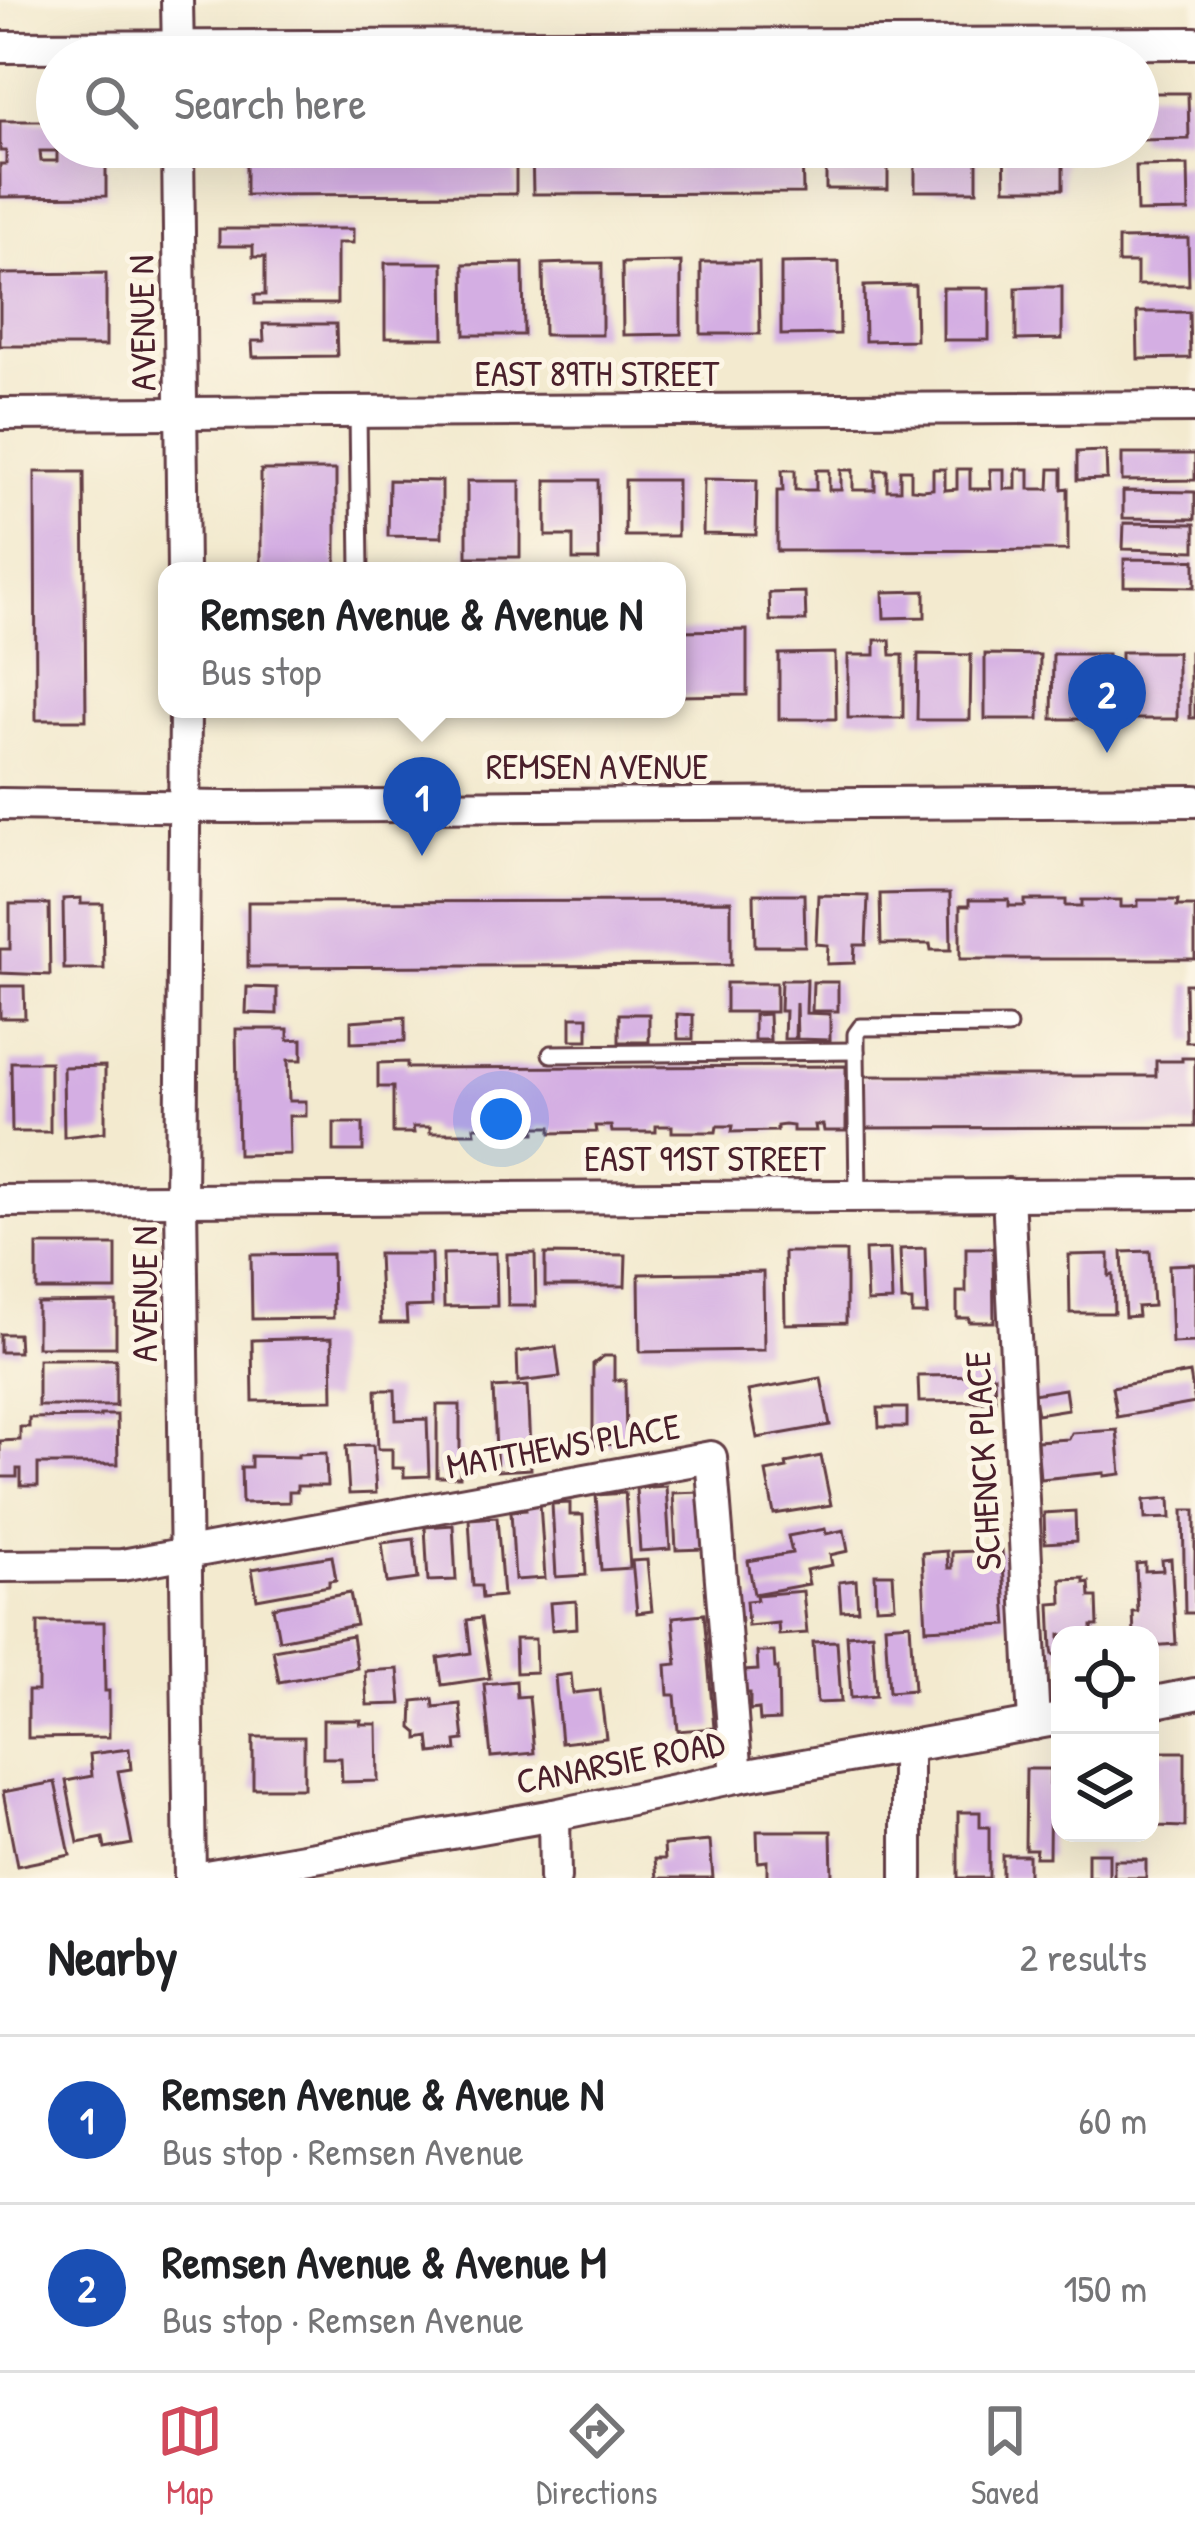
<!DOCTYPE html>
<meta charset="utf-8">
<style>
:root{--surface:#fff;--page:#f2f2f2;--text:#202124;--muted:#757577;--line:#e0e0e0;--accent:#d1495b}
body{margin:0;font-family:"Patrick Hand",sans-serif;background:var(--page);color:var(--text)}
.controls{position:absolute;right:36px;bottom:36px;display:grid;overflow:hidden;border-radius:24px;box-shadow:0 12px 48px #0002}
.controls button{width:108px;height:108px;display:grid;place-items:center;padding:0;border:0;border-bottom:3px solid var(--line);background:var(--surface);color:var(--text);font:60px sans-serif}
.you{position:absolute;left:501px;top:1119px;width:42px;height:42px;margin:-30px;border:9px solid #fff;border-radius:50%;background:#1a73e8;box-shadow:0 0 0 18px #1a73e833}
.badge{display:grid;place-items:center;width:78px;height:78px;border-radius:50%;background:var(--accent);color:#fff;font-size:39px;font-weight:700}
.pin{position:absolute;translate:-50% -99px;filter:drop-shadow(0 3px 6px #0008)}
.pin::after{content:'';position:absolute;top:63px;width:42px;height:36px;background:inherit;clip-path:polygon(0 0,100% 0,50% 100%)}
.popup{position:absolute;left:158px;top:562px;width:528px;height:156px;box-sizing:border-box;display:grid;place-content:center;border-radius:24px;background:var(--surface);filter:drop-shadow(0 3px 9px #0005);font-size:39px;white-space:nowrap;color:var(--muted)}
.popup b{font-size:45px;color:var(--text)}
.popup::after{content:'';position:absolute;left:50%;top:100%;margin-left:-24px;border:24px solid transparent;border-top-color:var(--surface)}
.list{margin:0;padding:0;list-style:none}
h2{display:flex;justify-content:space-between;align-items:center;height:156px;margin:0;padding:0 48px;font-size:51px}
h2 small{font-size:39px;font-weight:400;color:var(--muted)}
.list li{display:grid;grid-template-columns:78px 1fr auto;gap:36px;align-items:center;box-sizing:border-box;height:168px;padding:0 48px;border-top:3px solid var(--line)}
.list b{display:block;font-size:45px;white-space:nowrap}
.list p{margin:0;font-size:39px;white-space:nowrap;color:var(--muted)}
.list em{font-size:39px;font-style:normal;color:var(--muted)}
.icon{flex:none;width:66px;height:66px;fill:none;stroke:currentColor;stroke-width:2;stroke-linecap:round;stroke-linejoin:round}
.map{position:relative;flex:none;width:1195px;height:1878px;overflow:hidden}
.search{position:absolute;background:var(--surface);box-shadow:0 12px 48px #0002;left:36px;right:36px;top:36px;height:132px;display:flex;align-items:center;gap:30px;box-sizing:border-box;padding:0 42px;border-radius:66px;color:var(--muted);font-size:45px}
.sheet{height:492px;background:var(--surface)}
nav{display:flex;justify-content:space-around;align-items:center;box-sizing:border-box;height:168px;border-top:3px solid var(--line);background:var(--surface);font-size:33px;color:var(--muted)}
nav a{display:grid;justify-items:center;gap:6px}
nav .on{color:var(--accent)}
.map>svg:first-child{display:block}
.building{fill:#d4aee3}
.lines{fill:none;stroke-linecap:round;stroke-linejoin:round}
.lane-casing{stroke:#633d44;stroke-width:21}
.street-casing{stroke:#633d44;stroke-width:36}
.lane{stroke:#fff;stroke-width:15}
.street{stroke:#fff;stroke-width:30}
.labels{text-anchor:middle;dominant-baseline:central;stroke-width:10;stroke-linejoin:round;paint-order:stroke}
.street-label{font-size:36px;fill:#4a1f2b;stroke:#fcf5e5}
</style>
<div class="map">
<svg width="1195" height="1878" viewBox="0 0 1195 1878">
<rect width="100%" height="100%" fill="#fcf5e5"/>
<filter id="ink" filterUnits="userSpaceOnUse"><feTurbulence type="fractalNoise" baseFrequency=".00833" numOctaves="2"/><feDisplacementMap in="SourceGraphic" scale="24" xChannelSelector="R" yChannelSelector="G"/><feConvolveMatrix kernelMatrix="1 2 1 2 8 2 1 2 1" color-interpolation-filters="sRGB"/></filter>
<filter id="wash" filterUnits="userSpaceOnUse"><feTurbulence type="fractalNoise" baseFrequency=".004" numOctaves="4" result="noise"/><feDisplacementMap in="SourceGraphic" scale="48" xChannelSelector="R" yChannelSelector="G"/><feGaussianBlur stdDeviation="2.7" result="paint"/><feColorMatrix in="noise" values="0 0 0 0 0 0 0 0 0 0 0 0 0 0 0 0 0 1.4 0 .05"/><feComposite in="paint" operator="in"/></filter>
<g filter="url(#wash)">
<rect width="100%" height="100%" fill="#f3eacf"/>
<g id="blocks">
<!-- building -->
<g class="building">
<polygon points="1138,93 1188,93 1189,139 1138,140"/>
<polygon points="0,121 57,121 57,151 40,151 41,161 57,161 57,147 106,147 106,196 0,197 0,164 6,164 6,151 0,151"/>
<polygon points="246,147 516,147 516,194 246,195"/>
<polygon points="532,147 802,147 803,193 533,194"/>
<rect x="826" y="147" width="62" height="42"/>
<rect x="915" y="147" width="62" height="44"/>
<polygon points="1004,147 1063,147 1063,189 1005,189"/>
<polygon points="1188,165 1189,211 1137,212 1136,166"/>
<polygon points="219,229 353,229 353,243 337,243 337,304 255,304 255,295 265,295 265,257 253,257 253,246 219,246"/>
<polygon points="1188,238 1189,285 1137,285 1137,263 1118,263 1118,239"/>
<polygon points="681,262 681,334 623,335 622,263"/>
<polygon points="701,262 759,262 760,334 701,334"/>
<polygon points="839,262 840,334 781,335 781,263"/>
<polygon points="385,263 443,263 444,338 385,338"/>
<polygon points="523,263 524,335 465,335 464,264"/>
<polygon points="571,263 602,263 602,335 544,335 543,264"/>
<polygon points="106,273 106,346 0,346 0,274"/>
<polygon points="915,285 916,340 865,341 864,286"/>
<polygon points="1039,287 1062,287 1062,339 1016,340 1016,288"/>
<rect x="943" y="288" width="46" height="52"/>
<polygon points="1137,312 1189,312 1190,358 1138,359"/>
<polygon points="263,324 336,324 337,356 253,357 252,341 264,341"/>
<polygon points="1106,451 1107,479 1077,480 1077,452"/>
<polygon points="1122,454 1195,454 1195,480 1122,481"/>
<polygon points="933,469 945,469 945,490 957,489 957,469 970,469 970,489 991,489 990,469 1004,469 1004,489 1016,489 1016,469 1029,469 1029,489 1049,489 1050,469 1062,469 1062,489 1068,488 1068,550 777,551 777,491 783,491 782,470 795,470 795,490 816,490 816,470 829,470 829,490 841,490 841,470 853,470 853,490 875,490 875,470 887,470 887,490 900,490 900,470 911,470 911,489 922,490 933,489"/>
<rect x="261" y="470" width="75" height="101"/>
<polygon points="35,472 84,472 86,720 36,720"/>
<polygon points="704,479 757,480 756,535 703,534"/>
<polygon points="389,480 442,481 442,537 388,536"/>
<polygon points="546,480 598,480 599,560 573,560 573,536 546,536"/>
<rect x="625" y="480" width="52" height="56"/>
<rect x="467" y="481" width="53" height="76"/>
<polygon points="1123,491 1195,492 1195,519 1123,518"/>
<polygon points="1124,523 1195,524 1195,551 1123,549"/>
<polygon points="1124,559 1195,560 1195,587 1124,586"/>
<polygon points="925,591 925,617 884,618 883,592"/>
<polygon points="805,592 806,621 770,621 769,593"/>
<polygon points="747,630 747,695 677,696 677,631"/>
<polygon points="875,640 890,640 891,655 903,655 903,718 848,718 848,655 875,655"/>
<rect x="1121" y="652" width="56" height="67"/>
<rect x="1190" y="652" width="5" height="66"/>
<polygon points="835,653 836,719 779,719 779,654"/>
<polygon points="918,654 971,655 970,720 917,720"/>
<polygon points="985,654 1040,655 1039,719 985,719"/>
<polygon points="1053,654 1108,654 1108,719 1052,719"/>
<polygon points="930,893 950,893 951,950 931,950 930,944 881,944 880,894"/>
<polygon points="754,894 804,894 805,946 755,946"/>
<polygon points="818,895 868,896 866,945 855,945 854,963 827,964 828,945 816,944"/>
<polygon points="81,898 81,904 103,904 104,969 64,969 63,899"/>
<polygon points="969,900 1009,900 1009,906 1025,906 1025,900 1066,900 1066,906 1082,906 1082,900 1121,900 1121,907 1130,907 1138,906 1138,900 1178,900 1177,906 1195,906 1195,959 960,959 960,906 969,906"/>
<polygon points="731,901 731,965 248,967 248,902"/>
<polygon points="10,904 49,904 50,975 0,973 0,949 10,949"/>
<polygon points="781,980 807,980 806,1013 830,1014 830,1040 797,1039 796,1003 795,1039 784,1039 785,1011 780,1011"/>
<polygon points="813,982 838,982 838,1011 812,1011"/>
<rect x="726" y="983" width="50" height="29"/>
<polygon points="1185,984 1195,984 1195,1042 1186,1042"/>
<polygon points="0,986 24,986 25,1018 0,1018"/>
<polygon points="247,987 277,988 277,1014 246,1013"/>
<rect x="619" y="1014" width="30" height="28"/>
<polygon points="677,1014 693,1015 693,1039 678,1039"/>
<polygon points="769,1014 770,1040 754,1040 754,1015"/>
<polygon points="405,1017 405,1041 351,1043 351,1021"/>
<rect x="571" y="1017" width="17" height="23"/>
<polygon points="236,1029 288,1029 288,1040 302,1039 302,1060 288,1060 289,1101 306,1101 306,1116 289,1116 290,1154 238,1155"/>
<polygon points="1182,1058 1195,1058 1195,1127 862,1128 862,1076 1156,1076 1156,1061 1182,1061"/>
<polygon points="11,1062 50,1062 50,1132 12,1132"/>
<polygon points="407,1062 407,1068 846,1066 846,1131 824,1131 823,1125 815,1125 816,1131 793,1131 793,1126 785,1125 777,1126 777,1131 732,1132 733,1126 717,1126 716,1132 672,1132 672,1126 656,1126 656,1132 612,1132 611,1126 595,1126 596,1132 551,1133 551,1127 535,1127 535,1133 491,1133 491,1127 474,1127 475,1133 430,1133 430,1127 413,1127 414,1133 393,1133 393,1087 378,1087 378,1063"/>
<polygon points="105,1066 105,1132 64,1137 63,1067"/>
<rect x="334" y="1123" width="29" height="28"/>
<rect x="37" y="1245" width="79" height="45"/>
<polygon points="925,1248 927,1314 912,1314 912,1301 902,1301 900,1249"/>
<polygon points="966,1248 993,1248 994,1322 969,1322 969,1318 957,1318 957,1292 966,1292"/>
<polygon points="890,1249 892,1301 867,1302 865,1250"/>
<polygon points="1150,1251 1153,1306 1137,1307 1138,1316 1125,1317 1122,1252"/>
<polygon points="784,1252 846,1252 846,1323 785,1324"/>
<polygon points="496,1253 497,1306 444,1307 443,1254"/>
<polygon points="535,1253 536,1306 508,1306 507,1254"/>
<polygon points="332,1254 333,1318 252,1319 251,1255"/>
<polygon points="378,1254 431,1254 432,1306 406,1307 407,1323 381,1323"/>
<polygon points="545,1254 626,1255 625,1286 545,1286"/>
<polygon points="1109,1254 1109,1276 1113,1275 1114,1313 1070,1313 1069,1255"/>
<polygon points="1195,1264 1195,1342 1172,1343 1169,1265"/>
<polygon points="763,1272 764,1350 640,1352 639,1274"/>
<polygon points="116,1302 116,1347 37,1347 37,1303"/>
<polygon points="0,1334 18,1334 19,1352 0,1352"/>
<polygon points="332,1338 333,1400 253,1401 252,1340"/>
<polygon points="556,1347 560,1377 518,1382 517,1352"/>
<polygon points="604,1356 614,1356 614,1380 625,1380 626,1444 593,1445 593,1364"/>
<rect x="38" y="1359" width="78" height="47"/>
<polygon points="1190,1373 1195,1403 1117,1417 1112,1387"/>
<polygon points="994,1375 995,1401 919,1402 918,1376"/>
<polygon points="821,1378 830,1425 757,1438 748,1391"/>
<polygon points="527,1386 531,1469 497,1471 493,1388"/>
<polygon points="1065,1389 1068,1409 1037,1414 1033,1394"/>
<polygon points="376,1390 395,1390 396,1420 427,1419 429,1476 404,1477 404,1468 392,1468 392,1449 378,1449"/>
<rect x="437" y="1405" width="23" height="72"/>
<polygon points="878,1408 907,1408 907,1427 879,1427"/>
<polygon points="100,1415 117,1415 118,1464 38,1464 38,1486 21,1486 21,1469 17,1469 17,1477 0,1477 0,1441 20,1440 20,1427 29,1427 29,1418 100,1417"/>
<polygon points="1117,1430 1121,1474 1104,1476 1104,1473 1040,1479 1037,1441 1069,1439 1072,1433"/>
<polygon points="373,1445 376,1493 349,1494 346,1446"/>
<polygon points="326,1453 327,1486 297,1486 297,1492 289,1492 289,1502 242,1503 241,1467 251,1467 251,1456 298,1457 298,1454"/>
<polygon points="821,1456 831,1505 774,1514 766,1472 787,1468 786,1463"/>
<polygon points="666,1486 670,1549 640,1551 636,1488"/>
<polygon points="701,1492 704,1549 676,1550 673,1493"/>
<polygon points="625,1493 630,1568 601,1570 596,1495"/>
<polygon points="1170,1498 1171,1518 1145,1519 1144,1500"/>
<polygon points="540,1503 545,1578 515,1580 511,1511 526,1510 525,1504"/>
<polygon points="570,1503 570,1515 583,1515 586,1575 556,1577 552,1504"/>
<polygon points="1183,1510 1195,1510 1195,1613 1185,1613"/>
<polygon points="1075,1511 1076,1541 1045,1543 1044,1513"/>
<polygon points="497,1517 503,1596 482,1598 481,1586 473,1586 469,1519"/>
<polygon points="453,1525 456,1580 428,1581 425,1527"/>
<polygon points="825,1529 826,1534 844,1530 848,1551 830,1555 832,1565 806,1570 809,1584 754,1594 748,1561 792,1553 788,1536"/>
<polygon points="414,1539 418,1579 387,1583 382,1543"/>
<polygon points="1002,1550 1007,1625 926,1629 922,1553 947,1551 948,1568 952,1568 952,1552"/>
<polygon points="332,1556 336,1580 329,1581 329,1586 257,1599 252,1569"/>
<polygon points="1171,1559 1176,1644 1150,1646 1150,1635 1134,1635 1133,1612 1138,1612 1136,1564 1145,1563 1145,1571 1163,1570 1162,1560"/>
<polygon points="647,1560 652,1611 637,1613 632,1561"/>
<polygon points="875,1574 893,1574 895,1606 876,1607"/>
<polygon points="1084,1578 1084,1583 1089,1582 1090,1597 1097,1597 1098,1626 1092,1626 1092,1635 1060,1635 1060,1659 1053,1655 1052,1649 1050,1604 1062,1603 1061,1579"/>
<polygon points="856,1580 858,1610 841,1611 839,1582"/>
<polygon points="803,1591 807,1633 779,1635 778,1623 748,1626 746,1601 757,1600 756,1595"/>
<polygon points="350,1593 356,1625 279,1640 273,1607"/>
<polygon points="576,1601 577,1628 552,1630 550,1603"/>
<polygon points="704,1614 714,1728 678,1731 675,1695 668,1695 666,1665 677,1664 673,1617"/>
<polygon points="481,1618 490,1678 442,1685 438,1658 471,1653 467,1620"/>
<polygon points="38,1622 104,1622 105,1691 109,1691 109,1737 28,1738 28,1691 38,1691"/>
<polygon points="910,1623 914,1690 889,1692 885,1625"/>
<polygon points="872,1633 876,1696 851,1698 847,1635"/>
<polygon points="352,1636 357,1668 279,1682 273,1650"/>
<polygon points="515,1639 535,1639 536,1672 516,1673"/>
<polygon points="837,1641 841,1702 817,1703 813,1642"/>
<polygon points="757,1652 774,1652 775,1668 778,1668 779,1720 760,1721 759,1709 750,1710 750,1693 744,1693 744,1671 758,1670"/>
<polygon points="398,1669 401,1704 367,1705 365,1671"/>
<polygon points="571,1674 573,1693 600,1690 606,1738 561,1743 555,1676"/>
<polygon points="516,1681 517,1697 529,1696 534,1753 491,1757 484,1684"/>
<polygon points="433,1699 434,1707 460,1704 464,1740 456,1741 457,1750 431,1753 429,1737 418,1739 418,1733 412,1728 413,1701"/>
<polygon points="323,1720 361,1720 360,1724 377,1724 378,1781 342,1782 341,1758 323,1758"/>
<rect x="253" y="1737" width="51" height="51"/>
<polygon points="129,1749 131,1769 118,1771 132,1844 105,1849 103,1838 78,1843 66,1781 92,1776 90,1754"/>
<polygon points="1157,1752 1185,1752 1185,1827 1157,1826"/>
<polygon points="1026,1769 1050,1769 1049,1857 1035,1857 1036,1849 1025,1849"/>
<polygon points="55,1782 70,1855 17,1866 3,1792"/>
<polygon points="958,1812 980,1812 980,1827 989,1827 989,1878 958,1878"/>
<polygon points="757,1831 831,1831 832,1878 767,1878 767,1861 758,1862"/>
<polygon points="710,1841 713,1878 657,1878 655,1859 665,1859 664,1845"/>
<rect x="1088" y="1853" width="21" height="25"/>
<rect x="1002" y="1855" width="26" height="23"/>
<rect x="1114" y="1860" width="32" height="18"/>
</g>
</g>
</g>
<g filter="url(#ink)">
<use href="#blocks" fill-opacity="0" stroke="#633d44" stroke-width="3"/>
<g class="lines">
<defs>
<g id="lane">
<polyline points="358,412 360,571"/>
<polyline points="551,1054 856,1051"/>
<polyline points="858,1194 856,1051 856,1034 861,1027 1008,1026"/>
</g>
<g id="street">
<polyline points="177,0 178,57"/>
<polyline points="0,47 1195,43"/>
<polyline points="178,147 183,571"/>
<polyline points="0,414 1195,407"/>
<polyline points="185,709 181,1200 190,1878"/>
<polyline points="0,804 225,807 1195,801"/>
<polyline points="1008,1194 1034,1724"/>
<polyline points="0,1201 1195,1194"/>
<polyline points="0,1566 122,1565 711,1457 737,1777"/>
<polyline points="1150,1703 1195,1694"/>
<polyline points="907,1748 907,1878"/>
<polyline points="554,1815 555,1878"/>
<polyline points="195,1878 554,1815 737,1777 1060,1719"/>
</g>
</defs>
<!-- lane casing -->
<use href="#lane" class="lane-casing"/>
<!-- street casing -->
<use href="#street" class="street-casing"/>
<!-- lane -->
<use href="#lane" class="lane"/>
<!-- street -->
<use href="#street" class="street"/>
</g>
</g>
<g class="labels">
<!-- street labels -->
<g class="street-label">
<text transform="translate(141 323) rotate(-91)">AVENUE N</text>
<text x="597" y="372">EAST 89TH STREET</text>
<text x="597" y="765">REMSEN AVENUE</text>
<text x="705" y="1157">EAST 91ST STREET</text>
<text transform="translate(143 1294) rotate(-90)">AVENUE N</text>
<text transform="translate(563 1445) rotate(-10)">MATTHEWS PLACE</text>
<text transform="translate(982 1461) rotate(-93)">SCHENCK PLACE</text>
<text transform="translate(620 1761) rotate(-11)">CANARSIE ROAD</text>
</g>
</g>
</svg>
<div class="controls">
<button><svg class="icon" aria-label="locate" viewBox="0 0 24 24"><circle cx="12" cy="12" r="6"/><path d="M12 2v4M12 18v4M2 12h4M18 12h4"/></svg></button>
<button><svg class="icon" aria-label="layers" viewBox="0 0 24 24"><path d="M12 4l9 5-9 5-9-5zM3 14l9 5 9-5"/></svg></button>
</div>
<div class="you"></div>
<div class="pin badge" style="left:422px;top:856px;background:#1a4fb4">1</div>
<div class="popup"><b>Remsen Avenue &amp; Avenue N</b>Bus stop</div>
<div class="pin badge" style="left:1107px;top:753px;background:#1a4fb4">2</div>
<div class="search"><svg class="icon" aria-label="search" viewBox="0 0 24 24"><circle cx="10" cy="10" r="6"/><path d="M15 15l6 6"/></svg>Search here</div>
</div>
<section class="sheet">
<h2>Nearby<small>2 results</small></h2>
<ul class="list">
<li><span class="badge" style="background:#1a4fb4">1</span><div><b>Remsen Avenue &amp; Avenue N</b><p>Bus stop · Remsen Avenue</p></div><em>60 m</em></li>
<li><span class="badge" style="background:#1a4fb4">2</span><div><b>Remsen Avenue &amp; Avenue M</b><p>Bus stop · Remsen Avenue</p></div><em>150 m</em></li>
</ul>
</section>
<nav>
<a class="on"><svg class="icon" aria-label="map" viewBox="0 0 24 24"><path d="M3 6l6-2 6 2 6-2v14l-6 2-6-2-6 2zM9 4v14M15 6v14"/></svg>Map</a>
<a><svg class="icon" aria-label="directions" viewBox="0 0 24 24"><path d="M12 3l9 9-9 9-9-9zM9 14v-3h6M13 9l2 2-2 2"/></svg>Directions</a>
<a><svg class="icon" aria-label="saved" viewBox="0 0 24 24"><path d="M7 4h10v16l-5-4-5 4z"/></svg>Saved</a>
</nav>
